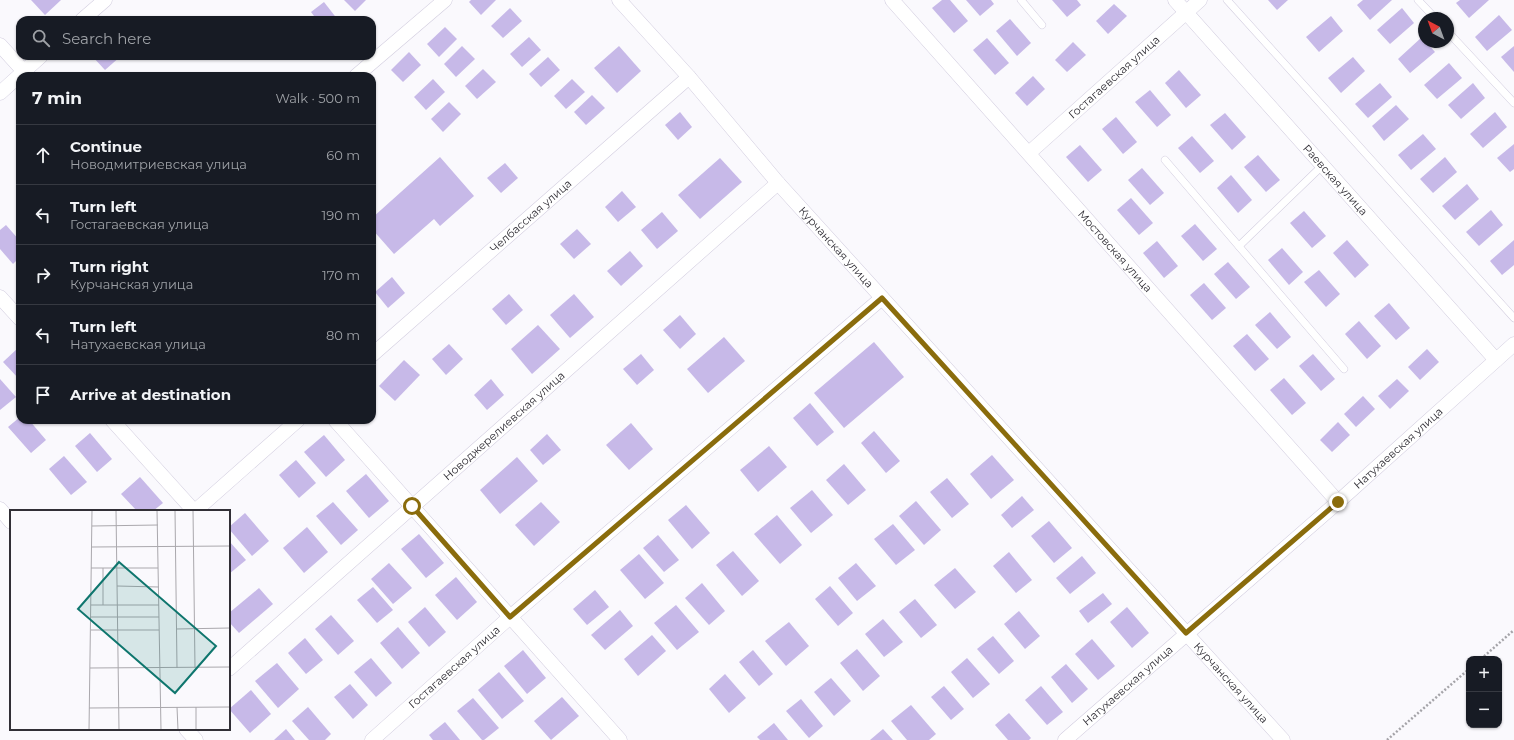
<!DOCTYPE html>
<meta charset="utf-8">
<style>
:root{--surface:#171b24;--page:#242831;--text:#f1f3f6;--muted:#9ea1a6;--line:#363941}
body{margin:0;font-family:Montserrat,sans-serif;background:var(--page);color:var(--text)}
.controls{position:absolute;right:12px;bottom:12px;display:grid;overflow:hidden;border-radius:8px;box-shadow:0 1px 3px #0004}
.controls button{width:36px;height:36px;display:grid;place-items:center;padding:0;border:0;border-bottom:1px solid var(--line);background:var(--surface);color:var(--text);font:20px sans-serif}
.compass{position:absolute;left:1418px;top:12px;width:36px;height:36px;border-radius:50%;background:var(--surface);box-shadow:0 1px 3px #0004;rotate:319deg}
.stop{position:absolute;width:12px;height:12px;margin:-9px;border:3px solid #8a6c0c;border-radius:50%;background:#fff}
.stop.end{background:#8a6c0c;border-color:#fff;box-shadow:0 1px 4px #0008}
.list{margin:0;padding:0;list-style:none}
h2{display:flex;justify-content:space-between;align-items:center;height:52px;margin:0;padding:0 16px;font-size:17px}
h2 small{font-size:13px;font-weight:400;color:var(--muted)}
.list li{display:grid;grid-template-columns:26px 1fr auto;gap:12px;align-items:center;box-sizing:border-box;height:60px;padding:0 16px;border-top:1px solid var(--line)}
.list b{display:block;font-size:15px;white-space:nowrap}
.list p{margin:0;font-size:13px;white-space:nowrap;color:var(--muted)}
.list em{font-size:13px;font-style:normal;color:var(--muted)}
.icon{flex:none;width:22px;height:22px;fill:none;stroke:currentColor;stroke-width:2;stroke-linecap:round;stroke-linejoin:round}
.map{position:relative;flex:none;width:1514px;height:740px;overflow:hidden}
.search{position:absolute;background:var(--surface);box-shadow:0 1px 3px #0004;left:16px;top:16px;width:360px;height:44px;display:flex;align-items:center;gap:10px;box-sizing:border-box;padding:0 14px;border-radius:12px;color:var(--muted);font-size:15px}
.panel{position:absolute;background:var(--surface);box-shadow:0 1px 3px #0004;left:16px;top:72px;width:360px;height:352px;border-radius:12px}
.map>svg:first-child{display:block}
.building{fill:#c7b9e8}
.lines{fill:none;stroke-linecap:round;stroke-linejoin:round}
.service-casing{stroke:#d2cddf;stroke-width:8}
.minor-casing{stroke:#d2cddf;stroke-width:15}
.path{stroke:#a5a4a9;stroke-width:2.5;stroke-dasharray:2 2;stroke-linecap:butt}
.service{stroke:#fff;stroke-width:7}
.minor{stroke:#fff;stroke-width:14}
.route{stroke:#8a6c0c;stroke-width:5}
.labels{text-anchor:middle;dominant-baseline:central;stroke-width:3;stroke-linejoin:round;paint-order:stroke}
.street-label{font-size:11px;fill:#312f36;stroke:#fff}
.inset-road{fill:none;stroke:#aaa8ad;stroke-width:1}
.view{fill:#0f766e;fill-opacity:0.15;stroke:#0f766e;stroke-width:2}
.inset-edge{fill:none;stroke:#312f36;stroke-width:2}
</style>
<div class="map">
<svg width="1514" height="740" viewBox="0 0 1514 740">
<rect width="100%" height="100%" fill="#faf9fd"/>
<!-- building -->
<g class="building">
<polygon points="31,0 61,0 45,15"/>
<polygon points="344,0 366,0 355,11"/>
<polygon points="471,0 496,0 481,15 469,2"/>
<polygon points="942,0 950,0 968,21 954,33 932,8"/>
<polygon points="966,0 991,0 994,4 980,16"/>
<polygon points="1052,0 1077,0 1081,5 1067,17"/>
<polygon points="1268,0 1288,0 1277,10"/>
<polygon points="1363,0 1392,0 1370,20 1357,5"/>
<polygon points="1460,0 1489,0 1469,18 1456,3"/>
<polygon points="324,2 338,20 317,20 311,12"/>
<polygon points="1114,4 1127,16 1108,34 1096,21"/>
<polygon points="510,8 522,21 503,38 491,26"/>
<polygon points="1402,8 1414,23 1390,44 1377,30"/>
<polygon points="1499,15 1512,30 1487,51 1475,37"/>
<polygon points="1331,16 1343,31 1319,52 1306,37"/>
<polygon points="1010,19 1031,43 1017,56 996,31"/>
<polygon points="445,27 457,39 439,57 427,44"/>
<polygon points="529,37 541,50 522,67 510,54"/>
<polygon points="1422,37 1424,42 1426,42 1435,52 1410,73 1398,59"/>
<polygon points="987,38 1009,63 995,75 973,50"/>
<polygon points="1073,42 1086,55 1067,72 1055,60"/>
<polygon points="462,46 475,59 456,77 444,64"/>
<polygon points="619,46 641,71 617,93 594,68"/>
<polygon points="1514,46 1514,72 1501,57"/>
<polygon points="409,52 421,65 403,82 391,70"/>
<polygon points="92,56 121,56 105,70"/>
<polygon points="548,57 560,70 541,87 529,74"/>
<polygon points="1353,57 1365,71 1341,93 1328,78"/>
<polygon points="1449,63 1462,78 1437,99 1424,85"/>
<polygon points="483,69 496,82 477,99 465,86"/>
<polygon points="1179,70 1201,95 1186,108 1165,83"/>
<polygon points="1033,76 1045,89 1027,106 1015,93"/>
<polygon points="433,79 445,92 426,110 414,97"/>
<polygon points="572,79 585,92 566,109 554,96"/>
<polygon points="1380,83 1392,97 1368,118 1355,104"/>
<polygon points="1473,83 1485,98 1461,119 1448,105"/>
<polygon points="1150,90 1171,115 1157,127 1135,102"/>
<polygon points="592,95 605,108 586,125 574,112"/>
<polygon points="449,102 461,114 443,132 431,119"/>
<polygon points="1396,105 1409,119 1384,141 1372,126"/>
<polygon points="680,112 692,127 678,140 665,125"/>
<polygon points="1495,112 1507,127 1483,148 1470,134"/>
<polygon points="1225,113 1246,137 1232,150 1210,125"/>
<polygon points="1116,117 1137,142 1123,154 1102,129"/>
<polygon points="1423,134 1436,149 1411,170 1398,155"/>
<polygon points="1192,136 1214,161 1200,173 1178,148"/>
<polygon points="1514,144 1514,169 1510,172 1497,158"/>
<polygon points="1080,145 1102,170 1088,182 1066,157"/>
<polygon points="1258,155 1280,180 1266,192 1244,167"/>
<polygon points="440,157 474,196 440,226 434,219 394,254 372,229 372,218"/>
<polygon points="1445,157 1457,172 1433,193 1420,179"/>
<polygon points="720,158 742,182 700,219 678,195"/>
<polygon points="505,163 518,178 501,193 487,178"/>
<polygon points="1142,168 1164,193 1150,205 1128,180"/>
<polygon points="1231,175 1252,200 1238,213 1217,188"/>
<polygon points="1467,184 1479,199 1455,220 1442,206"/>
<polygon points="622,191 636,207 618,222 605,207"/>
<polygon points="1131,198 1153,223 1139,235 1117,210"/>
<polygon points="1491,210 1503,225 1479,246 1466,232"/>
<polygon points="1304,211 1326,236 1312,248 1290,223"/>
<polygon points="662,212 678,231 657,249 641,230"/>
<polygon points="1195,224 1217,249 1203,261 1181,236"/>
<polygon points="6,225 20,241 20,257 13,264 0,249 0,230"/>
<polygon points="577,229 591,244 574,259 560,244"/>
<polygon points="1347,240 1369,265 1355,278 1333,253"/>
<polygon points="1514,240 1514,265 1502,275 1490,261"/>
<polygon points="1157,241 1178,266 1164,278 1143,253"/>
<polygon points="1282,248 1303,272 1289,285 1268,260"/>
<polygon points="630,251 643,266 621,286 607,271"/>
<polygon points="1228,262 1250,287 1236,299 1214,274"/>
<polygon points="1319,270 1340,294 1326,307 1304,282"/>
<polygon points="392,277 405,293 388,308 375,292"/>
<polygon points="1204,283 1226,308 1212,320 1190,295"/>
<polygon points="509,294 523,310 506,325 492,309"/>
<polygon points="574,294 594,317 570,338 550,315"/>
<polygon points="1389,303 1410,328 1396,340 1374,316"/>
<polygon points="1270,312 1291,337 1277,349 1255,325"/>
<polygon points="680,315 696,334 680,349 663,330"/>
<polygon points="1359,321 1381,346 1367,359 1345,334"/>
<polygon points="538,325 560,349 532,374 511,349"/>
<polygon points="1247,334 1269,359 1255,371 1233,346"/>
<polygon points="724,337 745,361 708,393 687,369"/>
<polygon points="874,342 904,377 844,428 814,393"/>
<polygon points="449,344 463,359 446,375 432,359"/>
<polygon points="18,348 20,349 20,380 3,362"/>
<polygon points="1427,349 1439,362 1420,380 1408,367"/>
<polygon points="641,354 654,370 637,385 623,369"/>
<polygon points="1313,354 1335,379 1321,391 1299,366"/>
<polygon points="404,360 420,375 395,401 379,386"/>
<polygon points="1284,378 1306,403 1292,415 1270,390"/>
<polygon points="0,379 16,397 0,410"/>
<polygon points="491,379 504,395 487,410 474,395"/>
<polygon points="1397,379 1409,391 1390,409 1378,396"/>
<polygon points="1363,396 1375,409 1356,427 1344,414"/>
<polygon points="810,403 834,432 817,446 793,418"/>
<polygon points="20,417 20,420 29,420 46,440 31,453 8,427"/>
<polygon points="1338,422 1350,435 1332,452 1320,440"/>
<polygon points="631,423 653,449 629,470 606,445"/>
<polygon points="874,431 900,461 886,473 861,443"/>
<polygon points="90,433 112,459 97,472 75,446"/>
<polygon points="547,434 561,450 543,465 530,450"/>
<polygon points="324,435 345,460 326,477 304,452"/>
<polygon points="769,446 787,467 758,492 740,470"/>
<polygon points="992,455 1014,480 991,499 970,474"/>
<polygon points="64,456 87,482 71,495 49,469"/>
<polygon points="517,457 538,481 500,514 480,490"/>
<polygon points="296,460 316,483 299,498 279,475"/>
<polygon points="844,464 866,490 848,505 826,480"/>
<polygon points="366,474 389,501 369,518 346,491"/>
<polygon points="140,477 163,503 153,511 137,511 121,494"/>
<polygon points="947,478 969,504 952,518 930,492"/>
<polygon points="812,490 833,515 811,533 790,508"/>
<polygon points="1022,496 1034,510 1012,528 1001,515"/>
<polygon points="916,501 941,530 924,545 899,516"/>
<polygon points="333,502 358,530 341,545 316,516"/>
<polygon points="541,502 560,522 534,546 515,525"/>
<polygon points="686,505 710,533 692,549 668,520"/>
<polygon points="245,513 269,541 252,556 229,529 229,527"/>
<polygon points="777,515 802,545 780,564 754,534"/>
<polygon points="1049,521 1072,548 1054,563 1031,536"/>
<polygon points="893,524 915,550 896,565 874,539"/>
<polygon points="307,527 328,552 304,573 283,548"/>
<polygon points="419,534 444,563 426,578 401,549"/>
<polygon points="658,535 679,560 664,572 643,548"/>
<polygon points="229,541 246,560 229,574"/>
<polygon points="733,551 759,581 742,596 716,565"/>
<polygon points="1009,552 1032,580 1016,593 993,566"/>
<polygon points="639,554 664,583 645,599 620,570"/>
<polygon points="1082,556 1096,573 1070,594 1056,578"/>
<polygon points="389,563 412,588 393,604 371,579"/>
<polygon points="856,563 876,586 857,601 838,578"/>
<polygon points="955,568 976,592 955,609 934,585"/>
<polygon points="456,577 477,602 457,620 435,595"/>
<polygon points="702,583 725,611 709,625 685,598"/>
<polygon points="830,586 853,613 838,626 815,599"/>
<polygon points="373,587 393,610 377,623 357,600"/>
<polygon points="259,588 273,604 239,633 229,622 229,613"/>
<polygon points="595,590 609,607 587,625 573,609"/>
<polygon points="1103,593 1112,604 1088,623 1079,611"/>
<polygon points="915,599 937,625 921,638 899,612"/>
<polygon points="676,605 699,632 677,650 654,623"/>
<polygon points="425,607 446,632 429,647 408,622"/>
<polygon points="1127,607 1149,633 1132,648 1110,622"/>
<polygon points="620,610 633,626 605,650 591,635"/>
<polygon points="1019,611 1040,636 1025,649 1004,624"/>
<polygon points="331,615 354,641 338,655 315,629"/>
<polygon points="883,619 903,642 884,657 865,634"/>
<polygon points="789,622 809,646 786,666 765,641"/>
<polygon points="398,627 420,653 402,669 380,643"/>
<polygon points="652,635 666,651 638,676 624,659"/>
<polygon points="993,636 1014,661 999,674 977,649"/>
<polygon points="305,638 323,660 306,674 288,653"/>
<polygon points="1092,639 1115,666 1098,680 1075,654"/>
<polygon points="857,649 880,676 863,691 840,663"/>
<polygon points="523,650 546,678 527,694 504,666"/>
<polygon points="753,650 773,674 759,686 739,662"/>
<polygon points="371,658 392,683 376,697 354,672"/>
<polygon points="967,658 990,684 973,698 951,672"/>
<polygon points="277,663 299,689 278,708 255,681"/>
<polygon points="1066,664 1088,689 1072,703 1051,677"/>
<polygon points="499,672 524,701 502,719 478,690"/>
<polygon points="725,674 746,698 729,713 709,689"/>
<polygon points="831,678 851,701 834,716 814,692"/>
<polygon points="350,684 368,705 353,719 334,697"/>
<polygon points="944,686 964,709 951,720 931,697"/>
<polygon points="1041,686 1063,712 1047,725 1025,700"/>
<polygon points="251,690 271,714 250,733 229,709"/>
<polygon points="562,697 579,716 551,740 534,721"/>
<polygon points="473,698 499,728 484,740 482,740 457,711"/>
<polygon points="801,699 823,726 809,738 786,711"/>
<polygon points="911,705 936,734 929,740 907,740 891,721"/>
<polygon points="308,707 331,734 325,740 309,740 292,721"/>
<polygon points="1009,713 1031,738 1029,740 1008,740 995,725"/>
<polygon points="445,722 460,740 433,740 429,735"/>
<polygon points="774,723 788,740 760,740 757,737"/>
<polygon points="286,729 295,740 274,740"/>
<polygon points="883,729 893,740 870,740"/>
</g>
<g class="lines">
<defs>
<g id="service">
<polyline points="1021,0 1042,25"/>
<polyline points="1227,0 1514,318"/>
<polyline points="1418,0 1435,18"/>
<polyline points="1448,32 1514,103"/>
<polyline points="1165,160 1344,369"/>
<polyline points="1239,246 1323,165"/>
</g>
<g id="minor">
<path id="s1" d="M619,0L689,77L778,183L1283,740"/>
<path id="s2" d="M892,0L1338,502"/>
<path id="s3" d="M1175,0L1496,360"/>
<polyline points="82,20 105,0"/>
<polyline points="0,45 28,76"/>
<polyline points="356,76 445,0"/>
<polyline points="0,93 41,56"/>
<path id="s4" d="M1029,153L1200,0"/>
<polyline points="0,297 20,319"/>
<path id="s5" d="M372,355L689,77"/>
<polyline points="112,420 194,511"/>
<polyline points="335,420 620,740"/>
<polyline points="0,509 11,522"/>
<polyline points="195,511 298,420"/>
<path id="s6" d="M229,669L778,183"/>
<polyline points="186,729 196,740"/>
<path id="s7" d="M372,740L510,617L882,298"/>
<path id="s8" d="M1065,740L1338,502L1514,344"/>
</g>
</defs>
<!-- service casing -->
<use href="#service" class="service-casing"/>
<!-- minor casing -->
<use href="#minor" class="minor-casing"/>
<!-- path -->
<g class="path">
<polyline points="1481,659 1514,630"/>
<polyline points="1387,740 1469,669"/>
</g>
<!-- service -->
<use href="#service" class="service"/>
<!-- minor -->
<use href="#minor" class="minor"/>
</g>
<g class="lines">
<!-- route -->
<polyline class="route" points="412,506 510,617 882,298 1186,633 1338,502"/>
</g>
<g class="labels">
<!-- street labels -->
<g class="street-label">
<text stroke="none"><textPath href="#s4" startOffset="114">Гостагаевская улица</textPath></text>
<text stroke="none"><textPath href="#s3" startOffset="241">Раевская улица</textPath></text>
<text stroke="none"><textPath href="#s5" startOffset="211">Челбасская улица</textPath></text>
<text stroke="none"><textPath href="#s1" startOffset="329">Курчанская улица</textPath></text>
<text stroke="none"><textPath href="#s2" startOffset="336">Мостовская улица</textPath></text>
<text stroke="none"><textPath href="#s6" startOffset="367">Новоджерелиевская улица</textPath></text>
<text stroke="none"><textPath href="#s8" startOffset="443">Натухаевская улица</textPath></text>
<text stroke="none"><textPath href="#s7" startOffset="110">Гостагаевская улица</textPath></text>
<text stroke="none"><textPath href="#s1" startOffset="917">Курчанская улица</textPath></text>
<text stroke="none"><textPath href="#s8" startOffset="83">Натухаевская улица</textPath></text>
</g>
</g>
<!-- overview -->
<g transform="translate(10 510)">
<rect width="220" height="220" fill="#faf9fd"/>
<path class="inset-road" d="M106,0L109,220M147,0L151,220M165,0L167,158M183,0L185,158M82,16L148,15M82,37L220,36M81,58H148M93,58V95M107,76L149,77M81,95H149M81,107H149M166,119L220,118M81,120H149M80,158L220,157M167,197L168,220M186,197V220M79,198L220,197M79,220L82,0"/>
<path class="view" d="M109,52L206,136L165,183L68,99Z"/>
<rect width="220" height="220" class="inset-edge"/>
</g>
</svg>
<div class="controls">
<button>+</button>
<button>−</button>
</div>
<svg class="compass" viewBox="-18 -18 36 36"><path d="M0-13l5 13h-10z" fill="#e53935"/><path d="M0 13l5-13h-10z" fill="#9ea1a6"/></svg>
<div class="stop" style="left:412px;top:506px"></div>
<div class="stop end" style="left:1338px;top:502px"></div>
<div class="search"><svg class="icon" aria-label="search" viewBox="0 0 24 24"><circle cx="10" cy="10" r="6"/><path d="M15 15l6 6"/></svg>Search here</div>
<section class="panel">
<h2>7 min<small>Walk · 500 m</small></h2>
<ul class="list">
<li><svg class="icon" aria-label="ahead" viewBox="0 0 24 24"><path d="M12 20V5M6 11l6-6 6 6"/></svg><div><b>Continue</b><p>Новодмитриевская улица</p></div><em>60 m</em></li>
<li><svg class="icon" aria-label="left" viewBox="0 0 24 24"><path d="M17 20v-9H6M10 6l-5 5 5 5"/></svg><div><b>Turn left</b><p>Гостагаевская улица</p></div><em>190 m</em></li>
<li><svg class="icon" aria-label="right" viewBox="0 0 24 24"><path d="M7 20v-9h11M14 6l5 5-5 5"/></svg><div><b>Turn right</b><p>Курчанская улица</p></div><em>170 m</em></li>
<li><svg class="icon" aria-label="left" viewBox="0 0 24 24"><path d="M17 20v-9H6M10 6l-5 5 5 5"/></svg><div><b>Turn left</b><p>Натухаевская улица</p></div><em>80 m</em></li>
<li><svg class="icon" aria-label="arrive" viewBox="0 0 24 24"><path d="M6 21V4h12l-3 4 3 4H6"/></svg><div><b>Arrive at destination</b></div></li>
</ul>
</section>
</div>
